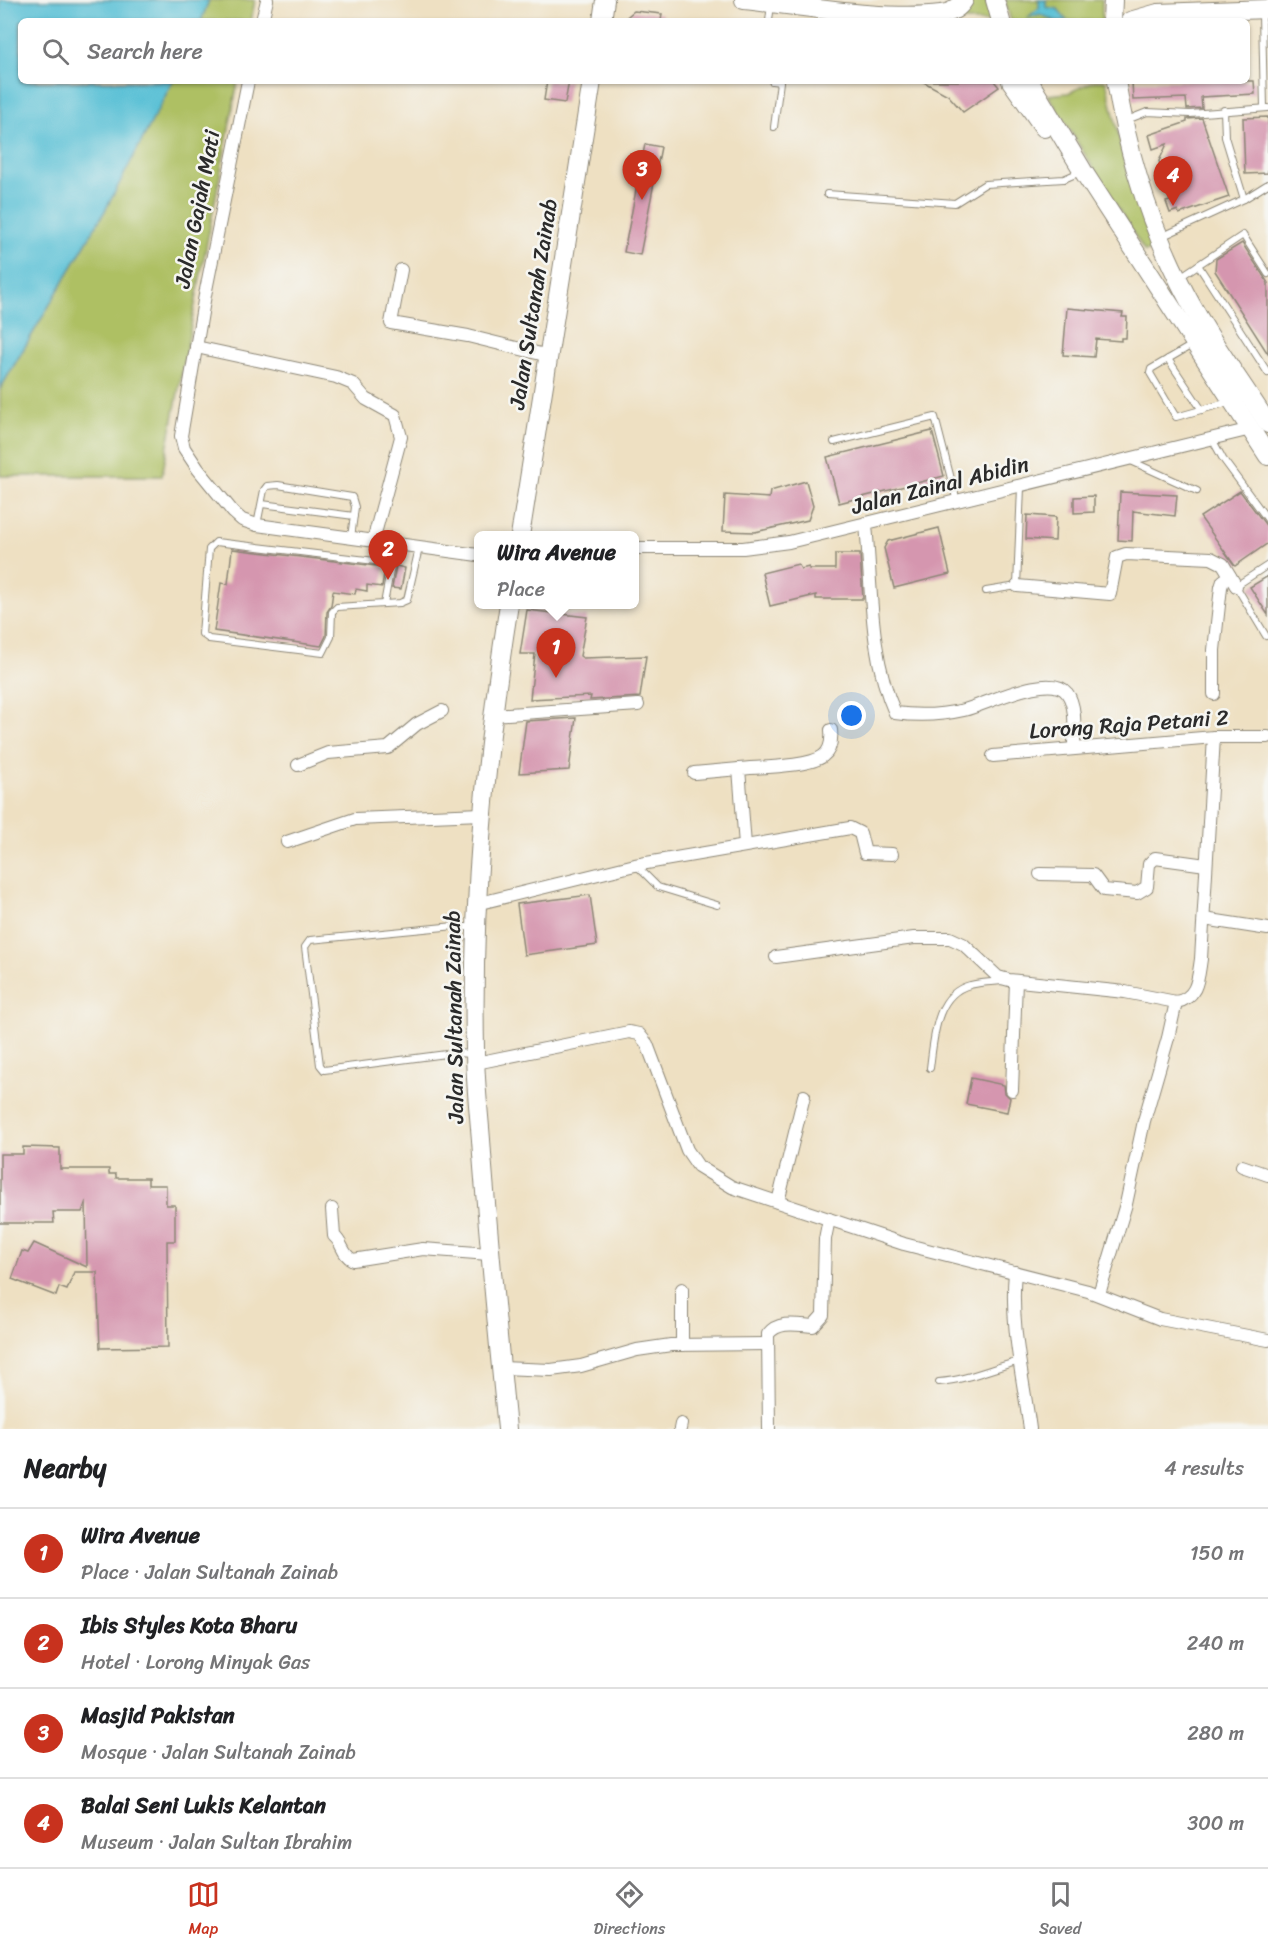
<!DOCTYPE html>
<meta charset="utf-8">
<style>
:root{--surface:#fff;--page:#f2f2f2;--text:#202124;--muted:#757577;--line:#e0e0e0;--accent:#c8321e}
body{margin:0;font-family:Sriracha,sans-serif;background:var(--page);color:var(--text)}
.you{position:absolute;left:852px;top:716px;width:21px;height:21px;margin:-15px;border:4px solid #fff;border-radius:50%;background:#1a73e8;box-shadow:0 0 0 9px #1a73e833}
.badge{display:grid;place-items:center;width:39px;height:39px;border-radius:50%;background:var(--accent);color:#fff;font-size:20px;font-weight:700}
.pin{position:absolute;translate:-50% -50px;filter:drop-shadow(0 2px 3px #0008)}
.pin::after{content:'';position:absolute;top:32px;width:21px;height:18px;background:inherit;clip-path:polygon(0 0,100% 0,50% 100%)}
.popup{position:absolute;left:474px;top:531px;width:165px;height:78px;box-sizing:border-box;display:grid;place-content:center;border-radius:9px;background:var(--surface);filter:drop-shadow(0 2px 4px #0005);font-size:20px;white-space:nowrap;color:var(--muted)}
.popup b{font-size:22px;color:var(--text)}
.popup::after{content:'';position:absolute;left:50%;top:100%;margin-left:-12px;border:12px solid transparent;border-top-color:var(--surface)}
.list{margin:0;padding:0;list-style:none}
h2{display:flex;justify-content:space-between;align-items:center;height:78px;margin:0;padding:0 24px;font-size:26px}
h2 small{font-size:20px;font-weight:400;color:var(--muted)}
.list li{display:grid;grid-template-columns:39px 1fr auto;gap:18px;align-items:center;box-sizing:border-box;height:90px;padding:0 24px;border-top:2px solid var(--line)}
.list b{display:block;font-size:22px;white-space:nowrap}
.list p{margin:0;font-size:20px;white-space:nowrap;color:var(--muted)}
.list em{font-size:20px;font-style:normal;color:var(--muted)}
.icon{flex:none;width:33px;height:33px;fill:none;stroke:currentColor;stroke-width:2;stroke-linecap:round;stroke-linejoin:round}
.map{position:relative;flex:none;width:1268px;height:1429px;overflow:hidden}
.search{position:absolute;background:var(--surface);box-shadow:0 2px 4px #0004;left:18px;right:18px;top:18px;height:66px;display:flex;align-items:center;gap:15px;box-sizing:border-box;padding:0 21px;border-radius:9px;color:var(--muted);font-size:22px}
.sheet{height:438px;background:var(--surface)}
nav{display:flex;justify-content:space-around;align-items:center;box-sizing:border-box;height:84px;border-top:2px solid var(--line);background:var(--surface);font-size:16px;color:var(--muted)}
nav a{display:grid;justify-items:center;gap:3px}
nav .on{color:var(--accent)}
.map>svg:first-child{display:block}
.green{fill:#aec063;stroke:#6c7647;stroke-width:1.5}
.water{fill:#58c0d5;stroke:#427680;stroke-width:1.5}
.building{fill:#d596af}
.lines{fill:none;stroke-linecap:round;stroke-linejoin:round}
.service-casing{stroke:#8c8676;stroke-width:8}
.minor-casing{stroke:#8c8676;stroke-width:14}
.secondary-casing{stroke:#8c8676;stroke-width:20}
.service{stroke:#fff;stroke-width:6}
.minor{stroke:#fff;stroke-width:12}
.secondary{stroke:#fff;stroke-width:18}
.labels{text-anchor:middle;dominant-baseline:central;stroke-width:5;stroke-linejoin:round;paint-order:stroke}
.street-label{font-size:22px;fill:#2b2b2b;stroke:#f6f6f2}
</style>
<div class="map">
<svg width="1268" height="1429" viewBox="0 0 1268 1429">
<rect width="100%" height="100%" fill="#f6f6f2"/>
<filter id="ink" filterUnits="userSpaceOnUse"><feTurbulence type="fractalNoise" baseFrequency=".0167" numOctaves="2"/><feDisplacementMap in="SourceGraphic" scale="12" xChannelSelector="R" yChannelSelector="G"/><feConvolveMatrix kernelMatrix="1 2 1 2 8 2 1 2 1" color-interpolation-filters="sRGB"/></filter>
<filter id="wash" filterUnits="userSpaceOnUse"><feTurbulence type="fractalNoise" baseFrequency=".008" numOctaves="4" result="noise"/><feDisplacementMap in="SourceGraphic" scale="24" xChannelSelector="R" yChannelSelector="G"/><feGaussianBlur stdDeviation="1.35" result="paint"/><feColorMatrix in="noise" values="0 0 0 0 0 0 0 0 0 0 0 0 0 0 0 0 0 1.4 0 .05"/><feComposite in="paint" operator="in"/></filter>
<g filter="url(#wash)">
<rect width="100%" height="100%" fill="#eee0c2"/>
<!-- green -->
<g class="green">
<polygon points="209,0 255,0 251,21 201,21"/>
<polygon points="970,0 986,0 993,21 951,21 960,15"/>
<polygon points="1005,0 1102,0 1102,21 1011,21"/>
<polygon points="173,81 238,81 162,476 0,476 0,389 106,209"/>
<polygon points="1094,81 1106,81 1126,167 1153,248 1145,252 1048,95 1068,93"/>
</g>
<!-- water -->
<g class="water">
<polygon points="0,0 209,0 201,21 21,21 21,81 173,81 106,209 0,389"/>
<polygon points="1039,0 1046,0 1046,7 1058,9 1067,21 1055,21 1040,14 1027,18 1039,8"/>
</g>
<g id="blocks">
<!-- building -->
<g class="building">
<polygon points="634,11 662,14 661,21 622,21"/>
<polygon points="547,81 569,81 565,103 544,100"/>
<polygon points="922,81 994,81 999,87 963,112 948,95"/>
<polygon points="1132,81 1254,81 1255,94 1201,97 1202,108 1187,109 1186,98 1133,100"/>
<polygon points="1268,117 1268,173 1245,174 1243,118"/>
<polygon points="1202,118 1229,197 1179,214 1178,210 1170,213 1166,202 1170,201 1159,161 1167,144 1153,149 1149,135 1187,122 1187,119"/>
<polygon points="645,144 661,147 640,255 624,252"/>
<polygon points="1242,243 1268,283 1268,354 1215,271 1216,259"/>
<polygon points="1067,308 1123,313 1122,317 1127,317 1126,338 1121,338 1121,341 1096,339 1094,357 1063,355"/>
<polygon points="932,431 944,476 839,503 827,457"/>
<polygon points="806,481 813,506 808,520 755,532 723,531 725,495 769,498 770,491"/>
<polygon points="1240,491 1268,528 1268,543 1235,566 1200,517"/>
<polygon points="1120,492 1177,495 1175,516 1133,511 1132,541 1118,540"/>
<polygon points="1094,496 1094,512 1074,513 1074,497"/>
<polygon points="1027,515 1056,517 1055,541 1026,539"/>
<polygon points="939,528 950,574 894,588 884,548 888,541"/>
<polygon points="232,549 385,567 382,587 367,585 367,591 356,589 355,594 333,591 331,606 327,612 326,636 321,646 214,631 221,583 228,584"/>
<polygon points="835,554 860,554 863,599 816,599 816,595 770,606 762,573 798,564 801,569 809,567 809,569 835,569"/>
<polygon points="396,566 405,568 401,589 392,588"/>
<polygon points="1268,576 1268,615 1250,587"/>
<polygon points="527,610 587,617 580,656 583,658 646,656 640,697 590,700 591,696 530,699 535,654 520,654"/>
<polygon points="576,718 569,770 519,773 526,721"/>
<polygon points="590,895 597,945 524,955 517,904"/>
<polygon points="971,1078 1004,1085 1005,1093 1010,1098 1007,1112 966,1104"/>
<polygon points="23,1147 60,1148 60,1169 109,1169 109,1174 116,1174 116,1178 148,1178 148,1185 166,1185 166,1205 175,1205 175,1241 167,1241 168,1347 100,1348 97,1272 74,1272 67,1290 59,1287 56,1296 12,1279 22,1251 28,1253 34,1243 87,1267 86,1201 82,1212 53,1212 54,1223 0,1223 0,1154 23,1154"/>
</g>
</g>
</g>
<g filter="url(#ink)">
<use href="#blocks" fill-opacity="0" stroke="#8c8676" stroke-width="1.5"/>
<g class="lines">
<defs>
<g id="service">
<polyline points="1262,13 1264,108"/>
<polyline points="769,21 771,4"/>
<polyline points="772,81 780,82 774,127"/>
<polyline points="1224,110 1225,137 1244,199"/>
<polyline points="1127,120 1147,112 1190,114 1268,108"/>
<polyline points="827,194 955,203 985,184 1064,179 1080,172"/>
<polyline points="1161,237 1244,199 1268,184"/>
<polyline points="1198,265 1268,373"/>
<polyline points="1180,277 1243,235 1268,274"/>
<polyline points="1192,345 1151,369 1150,373 1176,417 1229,402"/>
<polyline points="1168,359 1202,410"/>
<polyline points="1212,439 1223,459 1268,520"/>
<polyline points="834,442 935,417 957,502"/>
<polyline points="1129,460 1197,491"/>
<polyline points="262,504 354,516"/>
<polyline points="257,525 264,490 267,486 278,485 352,497 355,507 351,538"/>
<polyline points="392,563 216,542 209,549 202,634 209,639 323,653 331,637 332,612 337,607 400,603 407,600 419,548"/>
<polyline points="986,591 1017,586 1021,487"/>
<polyline points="384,604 395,544"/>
<polyline points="1266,636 1236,586 1268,565"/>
<polyline points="636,865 658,887 717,905"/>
<polyline points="474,1054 454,1053 324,1070 320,1065 305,947 310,940 455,926 475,928"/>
<path d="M930,1068C934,1039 935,994 970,985C980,982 992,982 1003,981"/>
<path d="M939,1382C967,1380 992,1368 1020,1361"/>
</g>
<g id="minor">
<polyline points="262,21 267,0"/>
<polyline points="248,81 205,295 181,436 184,448 198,469 233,512 242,520 257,525 478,555"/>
<polyline points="401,270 391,323 468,336 549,356"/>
<polyline points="196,347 336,377 353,384 366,399 395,415 401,437 373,541"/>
<path d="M866,525C872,587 869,655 895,713C916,716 942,715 964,710C985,705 1051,671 1067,693C1077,706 1074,732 1074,747"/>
<polyline points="634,548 743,548 789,542 1251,429"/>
<polyline points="1017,586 1110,594 1117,557 1126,554 1211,558 1223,564 1236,586"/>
<polyline points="1214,694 1214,650 1221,587 1223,581 1230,576"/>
<polyline points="493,715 638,705"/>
<polyline points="993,756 1214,737 1268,737"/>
<polyline points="298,765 328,753 388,748 417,724 442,711"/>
<polyline points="694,773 739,769"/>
<polyline points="287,842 355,819 482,814"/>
<path d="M745,845L739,769C759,767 809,767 823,756C831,750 832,740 831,730"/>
<polyline points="1040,874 1093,875 1104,890 1137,893 1147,887 1149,864 1155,858 1206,865"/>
<polyline points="476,904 635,865 850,828 860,833 865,853 892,854"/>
<polyline points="1204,919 1268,929"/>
<path d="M776,957L914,938H950L963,944L998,977L1009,980L1125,992L1176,1002C1198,998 1198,978 1201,959L1214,737"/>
<polyline points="476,1063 629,1032 639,1034 647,1044 687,1150 698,1166 732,1187 904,1244 1088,1291 1160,1319 1268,1340"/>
<polyline points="1012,1090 1016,981"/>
<polyline points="1242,1166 1268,1175"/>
<polyline points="778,1202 804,1096"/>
<path d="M332,1209L334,1236C343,1243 342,1255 353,1260L423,1249L489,1254"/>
<path d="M1015,1272C1010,1325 1023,1377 1030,1429"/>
<polyline points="1099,1294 1126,1204 1144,1121 1168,1038 1176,1002"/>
<polyline points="682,1345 682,1289"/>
<polyline points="501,1368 551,1370 581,1366 637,1350 671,1345 767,1344"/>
<polyline points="680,1429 681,1424"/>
<path d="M769,1429L768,1334C779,1320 798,1325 813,1326L823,1315L825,1239L829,1219"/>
</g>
<g id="secondary">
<path d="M744,0C803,6 884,21 941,14C951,13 959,8 964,0"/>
<polyline points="995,0 1001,21"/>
<polyline points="602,21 605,0"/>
<polyline points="1112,21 1113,0"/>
<polyline points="1130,21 1158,13 1268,9"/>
<polyline points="1011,81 1044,128"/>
<polyline points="1029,81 1083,171 1268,456"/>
<path d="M1116,81C1127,149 1148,219 1179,281C1203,331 1238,377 1268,424"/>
<polyline points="520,536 592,81"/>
<path d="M507,1429C498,1337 489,1246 482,1154C480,1120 475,1085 475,1050C472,897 485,756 509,604"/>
</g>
</defs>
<!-- service casing -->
<use href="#service" class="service-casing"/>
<!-- minor casing -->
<use href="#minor" class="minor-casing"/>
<!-- secondary casing -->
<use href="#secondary" class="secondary-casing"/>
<!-- service -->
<use href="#service" class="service"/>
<!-- minor -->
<use href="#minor" class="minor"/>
<!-- secondary -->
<use href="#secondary" class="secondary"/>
</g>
</g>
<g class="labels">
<!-- street labels -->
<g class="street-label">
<text transform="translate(197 209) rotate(-79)">Jalan Gajah Mati</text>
<text transform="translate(533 304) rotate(-81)">Jalan Sultanah Zainab</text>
<text transform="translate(940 485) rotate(-14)">Jalan Zainal Abidin</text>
<text transform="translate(1129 724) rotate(-4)">Lorong Raja Petani 2</text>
<text transform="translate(454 1017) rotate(-91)">Jalan Sultanah Zainab</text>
</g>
</g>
</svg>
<div class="you"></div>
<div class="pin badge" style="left:556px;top:678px">1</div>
<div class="popup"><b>Wira Avenue</b>Place</div>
<div class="pin badge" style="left:388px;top:580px">2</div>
<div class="pin badge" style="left:642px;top:200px">3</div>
<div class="pin badge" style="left:1173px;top:206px">4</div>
<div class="search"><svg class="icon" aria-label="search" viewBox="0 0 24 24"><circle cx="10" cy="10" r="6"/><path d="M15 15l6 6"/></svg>Search here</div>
</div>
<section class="sheet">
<h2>Nearby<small>4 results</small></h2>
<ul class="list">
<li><span class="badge">1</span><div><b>Wira Avenue</b><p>Place · Jalan Sultanah Zainab</p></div><em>150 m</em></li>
<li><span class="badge">2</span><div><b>Ibis Styles Kota Bharu</b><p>Hotel · Lorong Minyak Gas</p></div><em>240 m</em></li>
<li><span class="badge">3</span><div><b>Masjid Pakistan</b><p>Mosque · Jalan Sultanah Zainab</p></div><em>280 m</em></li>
<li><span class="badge">4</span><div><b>Balai Seni Lukis Kelantan</b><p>Museum · Jalan Sultan Ibrahim</p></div><em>300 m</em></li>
</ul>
</section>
<nav>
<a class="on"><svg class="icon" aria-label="map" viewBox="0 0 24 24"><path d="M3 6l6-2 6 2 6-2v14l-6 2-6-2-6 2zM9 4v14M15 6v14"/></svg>Map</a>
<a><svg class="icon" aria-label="directions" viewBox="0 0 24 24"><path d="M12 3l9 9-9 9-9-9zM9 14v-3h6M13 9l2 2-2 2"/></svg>Directions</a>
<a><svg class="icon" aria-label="saved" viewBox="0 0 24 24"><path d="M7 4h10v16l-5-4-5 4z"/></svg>Saved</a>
</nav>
